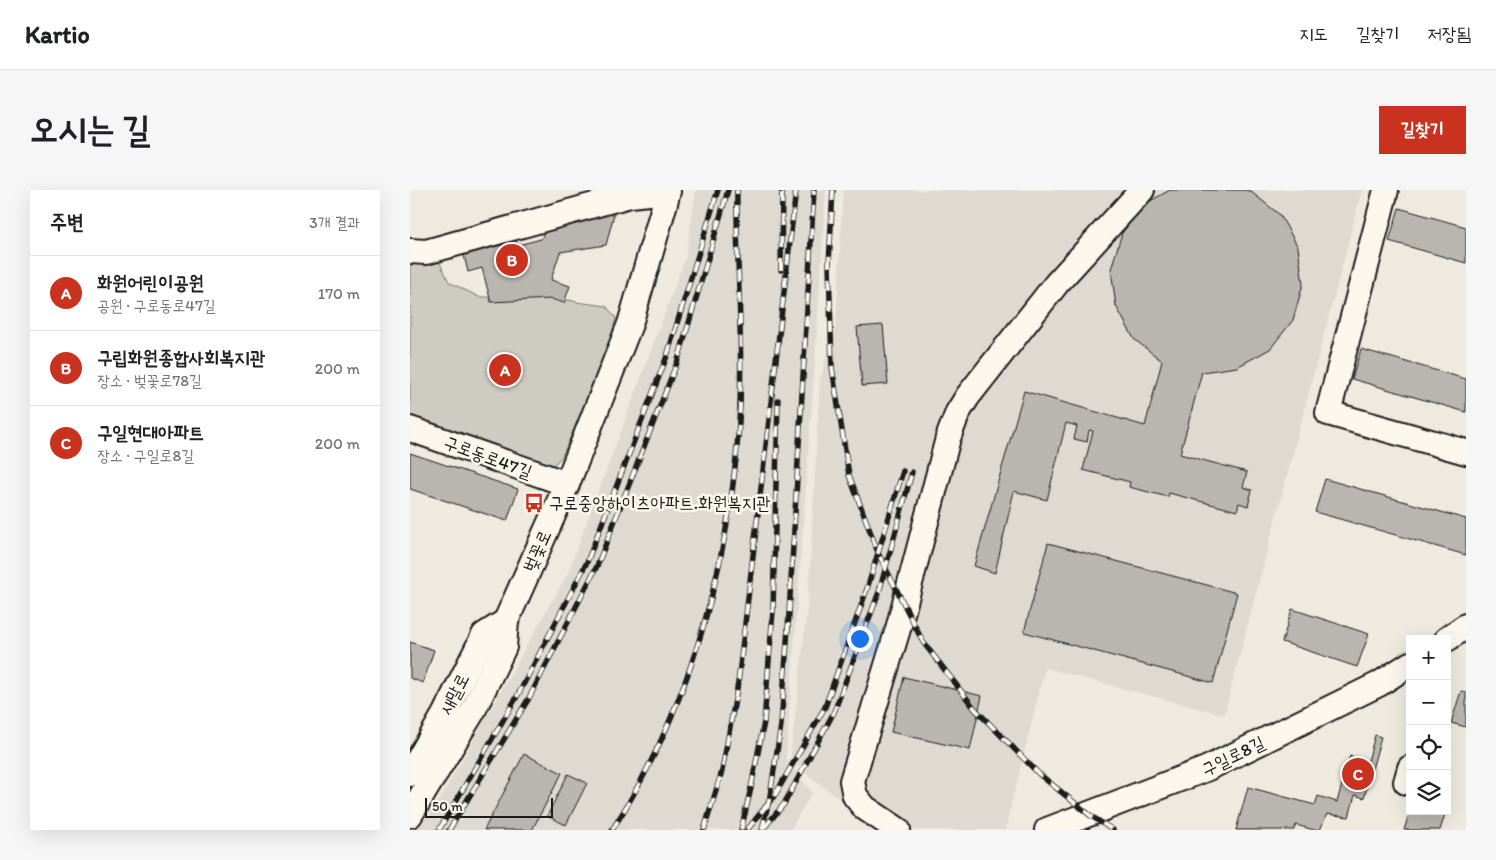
<!DOCTYPE html>
<html lang="ko">
<meta charset="utf-8">
<style>
:root{--surface:#fff;--page:#f6f6f6;--text:#202124;--muted:#757577;--line:#e0e0e0;--accent:#c8321e}
body{margin:0;font-family:Itim,"Poor Story",sans-serif;background:var(--page);color:var(--text)}
.controls{position:absolute;right:15px;bottom:15px;display:grid;overflow:hidden;border-radius:0px;box-shadow:0 5px 20px #0002}
.controls button{width:45px;height:45px;display:grid;place-items:center;padding:0;border:0;border-bottom:1px solid var(--line);background:var(--surface);color:var(--text);font:25px sans-serif}
.scale{position:absolute;left:15px;bottom:12px;width:128px;box-sizing:border-box;padding-left:5px;border:2px solid #1c1c1c;border-top:0;font-size:14px;line-height:18px;white-space:nowrap;color:#1c1c1c;-webkit-text-stroke:4px #fbf7ec;paint-order:stroke}
.you{position:absolute;left:449px;top:448px;width:18px;height:18px;margin:-12px;border:4px solid #fff;border-radius:50%;background:#1a73e8;box-shadow:0 0 0 8px #1a73e833}
.badge{display:grid;place-items:center;width:32px;height:32px;border-radius:50%;background:var(--accent);color:#fff;font-size:16px;font-weight:700}
.pin{position:absolute;translate:-50% -50%;border:2px solid #fff;box-shadow:0 1px 5px #0006}
.list{margin:0;padding:0;list-style:none}
h2{display:flex;justify-content:space-between;align-items:center;height:65px;margin:0;padding:0 20px;font-size:21px}
h2 small{font-size:16px;font-weight:400;color:var(--muted)}
.list li{display:grid;grid-template-columns:32px 1fr auto;gap:15px;align-items:center;box-sizing:border-box;height:75px;padding:0 20px;border-top:1px solid var(--line)}
.list b{display:block;font-size:19px;white-space:nowrap}
.list p{margin:0;font-size:16px;white-space:nowrap;color:var(--muted)}
.list em{font-size:16px;font-style:normal;color:var(--muted)}
.icon{flex:none;width:28px;height:28px;fill:none;stroke:currentColor;stroke-width:2;stroke-linecap:round;stroke-linejoin:round}
.map{position:relative;flex:none;width:1056px;height:640px;overflow:hidden;border-radius:0px}
header{display:flex;align-items:center;gap:30px;box-sizing:border-box;height:70px;padding:0 25px;background:var(--surface);border-bottom:1px solid var(--line)}
header strong{font-size:24px}
nav{display:flex;gap:28px;margin-inline-start:auto;font-size:18px}
.intro{display:flex;align-items:center;justify-content:space-between;box-sizing:border-box;height:120px;padding:0 30px}
h1{margin:0;font-size:35px}
.button{padding:12px 22px;border-radius:0px;background:var(--accent);color:#fff;font-size:18px;font-weight:700}
main{display:flex;gap:30px;padding:0 30px}
aside{flex:1;background:var(--surface);border-radius:0px;box-shadow:0 5px 20px #0002}
.map>svg:first-child{display:block}
.built{fill:#dedad1}
.green{fill:#ceccc2;stroke:#75746f}
.building{fill:#b9b6af;stroke:#1c1c1c}
.lines{fill:none;stroke-linecap:round;stroke-linejoin:round}
.minor-casing{stroke:#1c1c1c;stroke-width:28}
.minor{stroke:#fbf7ec;stroke-width:24}
.rail-casing{stroke:#1c1c1c;stroke-width:5.5}
.rail{stroke:#fbf7ec;stroke-width:4;stroke-dasharray:11;stroke-linecap:butt}
.labels{text-anchor:middle;dominant-baseline:central;stroke-width:5;stroke-linejoin:round;paint-order:stroke}
.street-label{font-size:18px;fill:#1c1c1c;stroke:#fbf7ec}
.poi-label{font-size:18px;fill:#1c1c1c;stroke:#fbf7ec;text-anchor:start}
</style>
<header>
<strong>Kartio</strong>
<nav><a>지도</a><a>길찾기</a><a>저장됨</a></nav>
</header>
<div class="intro"><h1>오시는 길</h1><a class="button">길찾기</a></div>
<main>
<aside>
<h2>주변<small>3개 결과</small></h2>
<ul class="list">
<li><span class="badge">A</span><div><b>화원어린이공원</b><p>공원 · 구로동로47길</p></div><em>170 m</em></li>
<li><span class="badge">B</span><div><b>구립화원종합사회복지관</b><p>장소 · 벚꽃로78길</p></div><em>200 m</em></li>
<li><span class="badge">C</span><div><b>구일현대아파트</b><p>장소 · 구일로8길</p></div><em>200 m</em></li>
</ul>
</aside>
<div class="map">
<svg width="1056" height="640" viewBox="0 0 1056 640">
<rect width="100%" height="100%" fill="#eeeadf"/>
<filter id="ink" filterUnits="userSpaceOnUse"><feTurbulence type="fractalNoise" baseFrequency=".02" numOctaves="2"/><feDisplacementMap in="SourceGraphic" scale="10" xChannelSelector="R" yChannelSelector="G"/><feConvolveMatrix kernelMatrix="1 2 1 2 8 2 1 2 1" color-interpolation-filters="sRGB"/></filter>
<g filter="url(#ink)">
<!-- built -->
<g class="built">
<polygon points="286,0 416,0 406,157 376,568 402,603 380,640 6,640 30,609 158,383 276,66"/>
<polygon points="433,0 952,0 814,525 635,478 595,640 470,640 380,571 398,412 410,189 426,137"/>
</g>
<!-- green -->
<polygon class="green" points="2,70 19,70 29,71 39,92 69,107 98,107 133,104 167,112 196,116 206,128 197,161 182,200 151,268 143,275 131,273 0,228 0,76"/>
<!-- building -->
<g class="building">
<polygon points="760,0 835,0 840,1 870,25 888,57 893,94 883,130 860,159 827,177 792,182 770,264 837,282 833,297 842,300 838,316 829,313 827,321 759,303 758,307 719,297 720,292 673,280 683,241 679,240 677,252 664,249 667,236 656,233 637,310 604,301 585,383 564,376 614,201 735,236 752,171 724,149 706,116 701,79 712,43 735,14"/>
<polygon points="989,18 1056,37 1056,73 979,51"/>
<polygon points="205,20 196,55 150,62 141,90 160,96 154,113 141,109 81,112 72,78 58,82 53,61 104,48 108,55 131,49 137,37"/>
<polygon points="473,135 478,194 452,196 447,137"/>
<polygon points="951,159 1056,189 1056,222 942,189"/>
<polygon points="0,263 108,299 97,331 0,299"/>
<polygon points="915,289 1056,329 1056,365 905,322"/>
<polygon points="638,353 827,403 803,493 614,442"/>
<polygon points="882,419 959,444 947,477 872,452"/>
<polygon points="0,452 24,460 13,493 0,488"/>
<polygon points="494,487 572,506 560,560 481,542"/>
<polygon points="1051,501 1056,502 1056,537 1041,533"/>
<polygon points="965,545 971,547 954,608 945,605 939,627 917,624 910,640 904,640 886,635 884,640 826,640 838,597 905,615 908,606 927,612 940,566 958,571"/>
<polygon points="114,564 152,583 122,640 74,640"/>
<polygon points="158,584 177,593 156,635 137,626"/>
<polygon points="1000,621 1036,621 1030,640 994,640"/>
</g>
<g class="lines">
<defs>
<g id="minor">
<polyline points="976,0 918,223 1056,262"/>
<polyline points="0,61 16,62 220,5 258,1"/>
<polyline points="0,239 157,294"/>
<polyline points="1037,449 1056,436"/>
<polyline points="0,584 34,525 74,445 96,431"/>
<polyline points="996,592 1000,578"/>
<polyline points="0,625 63,521 94,457 96,431 157,294 220,134 255,13 258,0"/>
<polyline points="488,640 455,618 445,606 442,591 488,439 538,248 548,222 558,206 647,93 732,0"/>
<polyline points="637,640 796,579 969,494 1000,474"/>
</g>
</defs>
<!-- minor casing -->
<use href="#minor" class="minor-casing"/>
<!-- minor -->
<use href="#minor" class="minor"/>
<defs>
<g id="rail">
<polyline points="423,0 419,74 422,177 439,285 469,365 513,452 565,519 629,584 681,626 703,640"/>
<polyline points="371,80 372,0"/>
<polyline points="354,638 374,614 424,522 469,402 502,282"/>
<polyline points="29,640 109,503 177,372 257,166 308,0"/>
<polyline points="39,640 119,508 187,376 268,170 318,0"/>
<path d="M202,640C282,516 323,362 330,215C333,143 326,72 327,0"/>
<polyline points="294,640 312,581 328,493 386,0"/>
<polyline points="331,640 341,598 354,532 363,421 368,210"/>
<polyline points="337,640 365,605 415,517 457,399 493,281"/>
<polyline points="352,640 360,606 371,535 379,424 404,0"/>
</g>
</defs>
<!-- rail casing -->
<use href="#rail" class="rail-casing"/>
<!-- rail -->
<use href="#rail" class="rail"/>
</g>
</g>
<!-- icons -->
<defs>
<symbol id="bus-bare" viewBox="-9 -9 18 18"><path d="M-5-6H5V4H4V6H2V4H-2V6H-4V4H-5ZM-3.5-4V0h7V-4ZM-3.5 1.2v1.5H-2V1.2ZM2 1.2v1.5H3.5V1.2Z" fill="#c8321e" stroke="#fbf7ec" stroke-width="2.5" paint-order="stroke"/></symbol>
</defs>
<g fill-rule="evenodd">
<use href="#bus-bare" x="110" y="299" width="28" height="28"/>
</g>
<g class="labels">
<!-- street labels -->
<g class="street-label">
<text transform="translate(78 267) rotate(20)">구로동로47길</text>
<text transform="translate(127 361) rotate(-66)">벚꽃로</text>
<text transform="translate(44 504) rotate(-63)">새말로</text>
<text transform="translate(823 566) rotate(-26)">구일로8길</text>
</g>
<!-- poi labels -->
<g class="poi-label">
<text x="139" y="313">구로중앙하이츠아파트.화원복지관</text>
</g>
</g>
</svg>
<div class="controls">
<button>+</button>
<button>−</button>
<button><svg class="icon" aria-label="locate" viewBox="0 0 24 24"><circle cx="12" cy="12" r="6"/><path d="M12 2v4M12 18v4M2 12h4M18 12h4"/></svg></button>
<button><svg class="icon" aria-label="layers" viewBox="0 0 24 24"><path d="M12 4l9 5-9 5-9-5zM3 14l9 5 9-5"/></svg></button>
</div>
<div class="scale">50 m</div>
<div class="you"></div>
<div class="pin badge" style="left:95px;top:180px">A</div>
<div class="pin badge" style="left:102px;top:70px">B</div>
<div class="pin badge" style="left:948px;top:584px">C</div>
</div>
</main>
